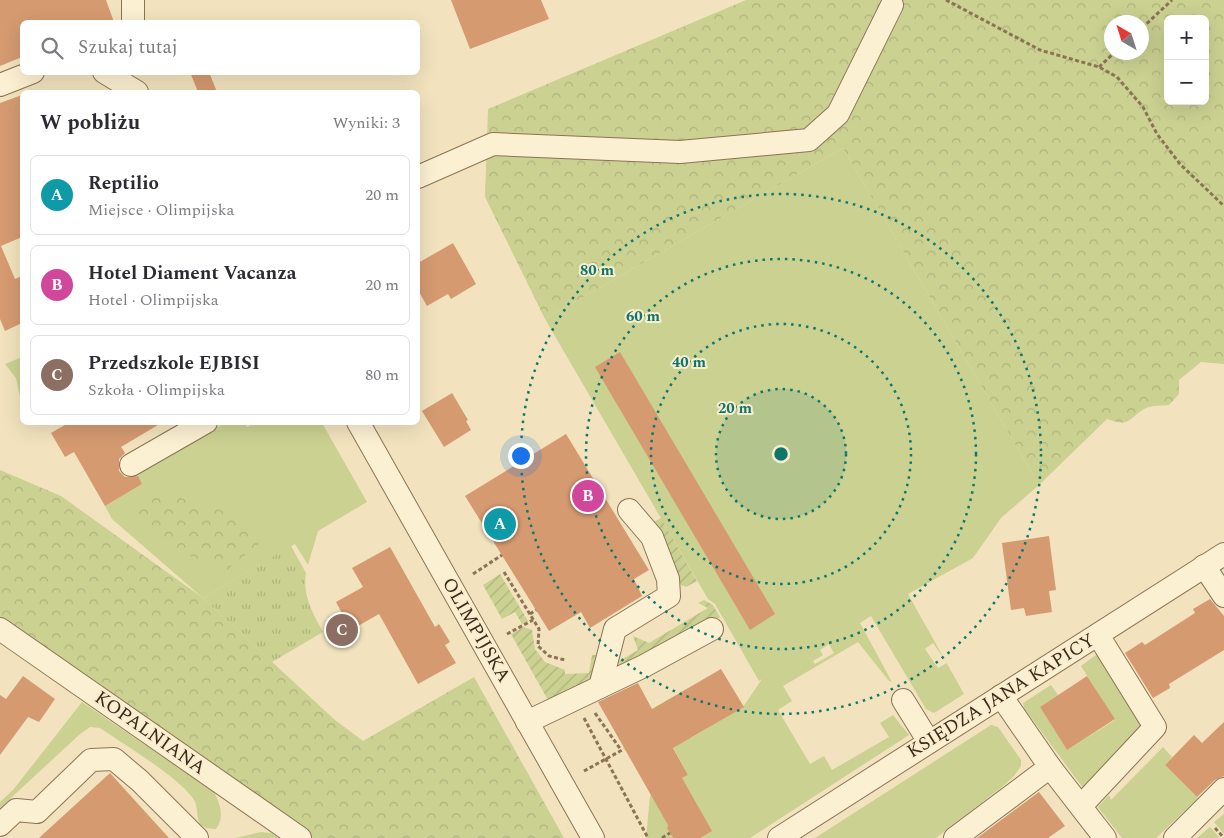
<!DOCTYPE html>
<html lang="pl">
<meta charset="utf-8">
<style>
:root{--surface:#fff;--page:#f2f2f3;--text:#2b2b33;--muted:#7c7c81;--line:#e1e1e2;--accent:#a21e1f}
body{margin:0;font-family:Spectral,serif;background:var(--page);color:var(--text)}
.controls{position:absolute;right:15px;top:15px;display:grid;overflow:hidden;border-radius:8px;box-shadow:0 5px 20px #0002}
.controls button{width:45px;height:45px;display:grid;place-items:center;padding:0;border:0;border-bottom:1px solid var(--line);background:var(--surface);color:var(--text);font:25px sans-serif}
.compass{position:absolute;left:1104px;top:15px;width:45px;height:45px;border-radius:50%;background:var(--surface);box-shadow:0 5px 20px #0002;rotate:321deg}
.you{position:absolute;left:520px;top:455px;width:18px;height:18px;margin:-12px;border:4px solid #fff;border-radius:50%;background:#1a73e8;box-shadow:0 0 0 8px #1a73e833}
.badge{display:grid;place-items:center;width:32px;height:32px;border-radius:50%;background:var(--accent);color:#fff;font-size:16px;font-weight:700}
.pin{position:absolute;translate:-50% -50%;border:2px solid #fff;box-shadow:0 1px 5px #0006}
.list{margin:0;padding:0;list-style:none}
h2{display:flex;justify-content:space-between;align-items:center;height:65px;margin:0;padding:0 20px;font-size:21px}
h2 small{font-size:16px;font-weight:400;color:var(--muted)}
.list li{display:grid;grid-template-columns:32px 1fr auto;gap:15px;align-items:center;box-sizing:border-box;height:80px;margin:0 10px 10px;padding:0 10px;border:1px solid var(--line);border-radius:8px}
.list b{display:block;font-size:19px;white-space:nowrap}
.list p{margin:0;font-size:16px;white-space:nowrap;color:var(--muted)}
.list em{font-size:16px;font-style:normal;color:var(--muted)}
.icon{flex:none;width:28px;height:28px;fill:none;stroke:currentColor;stroke-width:2;stroke-linecap:round;stroke-linejoin:round}
.map{position:relative;flex:none;width:1224px;height:838px;overflow:hidden}
.search{position:absolute;background:var(--surface);box-shadow:0 5px 20px #0002;left:20px;top:20px;width:400px;height:55px;display:flex;align-items:center;gap:12px;box-sizing:border-box;padding:0 18px;border-radius:8px;color:var(--muted);font-size:19px}
.panel{position:absolute;background:var(--surface);box-shadow:0 5px 20px #0002;left:20px;top:90px;width:400px;height:335px;border-radius:8px}
.map>svg:first-child{display:block}
.grass{fill:#cad191;fill-rule:evenodd}
.forest{fill:url(#forest-crowns);fill-rule:evenodd}
.park{fill:url(#park-tufts)}
.garden{fill:url(#garden-furrows)}
.building{fill:#d59a70}
.lines{fill:none;stroke-linecap:round;stroke-linejoin:round}
.minor-casing{stroke:#8c7355;stroke-width:24}
.path{stroke:#8c7355;stroke-width:3;stroke-dasharray:4 2.5;stroke-linecap:butt}
.minor{stroke:#fcf0d2;stroke-width:22}
.ring{fill:none;stroke:#0f766e;stroke-width:2.5;stroke-dasharray:2.5 5}
.labels{text-anchor:middle;dominant-baseline:central;stroke-width:4;stroke-linejoin:round;paint-order:stroke}
.street-label{font-size:19px;fill:#3a2a1b;stroke:#f9edce}
.centre{fill:#0f766e;stroke:#f9edce;stroke-width:2.5}
.ring-label{font-size:15px;text-anchor:middle;font-weight:bold;fill:#0f766e;stroke:#f9edce;stroke-width:4;stroke-linejoin:round;paint-order:stroke}
</style>
<div class="map">
<svg width="1224" height="838" viewBox="0 0 1224 838">
<defs>
<pattern id="forest-crowns" width="20" height="18" patternUnits="userSpaceOnUse" patternTransform="scale(1.25)"><rect width="20" height="18" fill="#cad191"/><path d="M2 6a3 3 0 1 1 6 0M12 15a3 3 0 1 1 6 0" fill="none" stroke="#aeb47c"/></pattern>
<pattern id="park-tufts" width="24" height="20" patternUnits="userSpaceOnUse" patternTransform="scale(1.25)"><rect width="24" height="20" fill="#cad191"/><path d="M3 7l-1-3M5 7V3M7 7l1-3M15 17l-1-3M17 17v-4M19 17l1-3" fill="none" stroke="#aeb47c"/></pattern>
<pattern id="garden-furrows" width="10" height="10" patternUnits="userSpaceOnUse" patternTransform="scale(1.25)"><rect width="10" height="10" fill="#cad191"/><path d="M-1 1l2-2M0 10L10 0M9 11l2-2" fill="none" stroke="#aeb47c"/></pattern>
</defs>
<rect width="100%" height="100%" fill="#f2e3be"/>
<!-- grass -->
<g class="grass">
<path d="M843,148L1039,485L1001,518L973,558L908,594L964,694L934,713L926,709L871,616L860,623L892,682L889,681L858,642L783,686L792,701L778,710L810,764L824,756L832,770L889,737L880,723L893,715L909,735L750,838H700L668,825L667,828L673,838H646L650,796L688,775L665,732L691,738L743,707L762,679L759,681L715,604L708,599L545,319ZM933,643L947,663L938,668L925,649ZM829,644L834,653L815,664L813,661L823,655L820,650Z"/>
<polygon points="22,357 22,399 20,397 16,378 5,364"/>
<polygon points="228,422 245,423 247,427 255,423 322,423 367,502 318,531 308,565 295,544 203,598 112,519 105,506 142,484 132,467"/>
<polygon points="1100,652 1146,721 1086,792 1024,708 1023,703 1051,685 1058,695 1040,707 1067,750 1115,720 1081,666"/>
<path d="M82,702L214,792C220,804 225,817 216,829C189,829 203,810 192,797C175,775 125,745 100,728L90,727L79,735L0,808V802L13,790Z"/>
<polygon points="991,725 998,727 1021,760 1021,766 1014,776 1002,787 936,838 815,838"/>
<polygon points="1163,747 1172,757 1165,765 1198,798 1156,838 1122,838 1098,807 1109,795 1111,800"/>
<polygon points="1224,814 1224,834 1214,822"/>
<polygon points="1210,827 1220,838 1197,838"/>
<polygon points="261,832 271,833 278,838 235,838"/>
</g>
<!-- forest -->
<g class="forest">
<path d="M746,0H1224V364L1201,362L1179,380V394L1169,405C1163,406 1152,405 1146,408C1128,418 1131,428 1107,419L1039,485L843,148L545,319L485,197L488,109ZM1168,19H1205V101H1168ZM1112,22H1142V52H1112Z"/>
<polygon points="0,470 61,496 203,598 335,720 363,741 474,677 564,838 313,838 0,617"/>
<polygon points="157,492 211,506 242,519 260,543 222,574 177,548 133,515"/>
</g>
<!-- park -->
<path class="park" d="M291,546L306,573C302,595 313,614 323,632L272,662L203,598Z"/>
<!-- garden -->
<g class="garden">
<polygon points="661,518 697,581 686,587 681,585 677,579 650,524"/>
<polygon points="500,574 528,621 522,624 515,612 502,619 483,585"/>
<polygon points="704,600 713,605 720,617 644,660 618,667 619,661 638,650 633,636 649,643 708,608 698,603"/>
<polygon points="524,627 532,630 535,649 545,662 565,670 565,674 589,673 592,655 599,655 594,679 549,702 511,634"/>
</g>
<!-- building -->
<g class="building">
<polygon points="0,0 106,0 114,22 22,22 22,57 0,66"/>
<polygon points="451,0 541,0 549,19 470,49"/>
<polygon points="190,72 209,72 217,92 198,92"/>
<polygon points="22,95 22,237 1,246 15,279 22,276 22,323 5,331 0,319 0,103"/>
<polygon points="453,243 476,284 451,299 448,294 427,306 418,290 418,263"/>
<polygon points="620,352 775,614 750,630 595,367"/>
<polygon points="452,393 468,420 466,421 471,430 444,447 422,411"/>
<polygon points="70,422 163,422 121,447 125,453 119,459 119,471 125,477 138,476 142,484 105,506 74,452 65,457 51,433"/>
<polygon points="566,434 649,570 634,579 642,596 590,628 581,612 549,631 465,496"/>
<polygon points="1049,536 1056,590 1049,591 1052,612 1026,616 1024,608 1011,610 1002,543"/>
<polygon points="390,547 435,627 439,624 450,642 445,645 456,663 418,684 379,614 351,630 336,602 363,587 352,568"/>
<polygon points="1210,599 1224,616 1224,650 1169,684 1170,688 1153,698 1125,653 1142,642 1145,645 1195,613 1193,609"/>
<polygon points="721,669 744,707 673,748 688,775 682,778 712,831 700,838 673,838 667,828 668,825 598,702 638,683 652,709"/>
<polygon points="23,676 55,699 39,722 28,717 0,755 0,695 6,699"/>
<polygon points="1087,676 1115,719 1067,750 1040,707"/>
<polygon points="1224,722 1224,776 1215,780 1197,797 1165,765 1194,735 1202,743"/>
<polygon points="110,773 169,838 39,838"/>
<polygon points="1039,792 1065,826 1048,838 977,838"/>
</g>
<g class="lines">
<defs>
<g id="minor">
<polyline points="133,0 133,22"/>
<polyline points="104,72 137,92"/>
<polyline points="0,85 33,72"/>
<polyline points="418,177 493,144 680,152 809,140 838,114 892,5"/>
<polyline points="358,422 593,838"/>
<polyline points="131,465 206,422"/>
<polyline points="1204,566 1224,596"/>
<polyline points="0,629 300,838"/>
<polyline points="600,687 615,629 669,596 668,579 652,537 629,510"/>
<polyline points="1001,696 1050,767 1105,838"/>
<polyline points="903,700 929,742"/>
<polyline points="527,722 644,666 712,629"/>
<polyline points="1081,806 1155,727 1098,635"/>
<polyline points="0,825 16,810 37,812 91,760 114,759 140,781 197,838"/>
<polyline points="779,838 1224,554"/>
<polyline points="955,838 1050,767"/>
<polyline points="1175,838 1224,789"/>
</g>
</defs>
<!-- minor casing -->
<use href="#minor" class="minor-casing"/>
<!-- path -->
<g class="path">
<polyline points="946,0 1040,50 1099,67 1117,77 1143,107 1157,134 1180,164 1224,206"/>
<polyline points="1142,28 1172,0"/>
<polyline points="1099,67 1115,52"/>
<polyline points="504,572 539,629 538,646 549,656 565,660"/>
<polyline points="473,574 502,555"/>
<polyline points="530,614 536,610"/>
<polyline points="507,634 533,620"/>
<polyline points="595,713 621,750"/>
<polyline points="584,718 648,838"/>
<polyline points="584,771 624,749"/>
<polyline points="1215,828 1224,838"/>
<polyline points="662,838 670,833"/>
</g>
<!-- minor -->
<use href="#minor" class="minor"/>
</g>
<!-- distance rings -->
<circle cx="781" cy="454" r="65" fill="#0f766e" fill-opacity=".12"/>
<g class="ring">
<circle cx="781" cy="454" r="65"/>
<circle cx="781" cy="454" r="130"/>
<circle cx="781" cy="454" r="195"/>
<circle cx="781" cy="454" r="260"/>
</g>
<g class="labels">
<!-- street labels -->
<g class="street-label">
<text transform="translate(476 630) rotate(60)">OLIMPIJSKA</text>
<text transform="translate(1001 696) rotate(-32)">KSIĘDZA JANA KAPICY</text>
<text transform="translate(150 733) rotate(35)">KOPALNIANA</text>
</g>
</g>
<circle cx="781" cy="454" r="8" class="centre"/>
<g class="ring-label">
<text x="597" y="275">80 m</text>
<text x="643" y="321">60 m</text>
<text x="689" y="367">40 m</text>
<text x="735" y="413">20 m</text>
</g>
</svg>
<div class="controls">
<button>+</button>
<button>−</button>
</div>
<svg class="compass" viewBox="-18 -18 36 36"><path d="M0-13l5 13h-10z" fill="#e53935"/><path d="M0 13l5-13h-10z" fill="#7c7c81"/></svg>
<div class="you"></div>
<div class="pin badge" style="left:500px;top:524px;background:#0f9aa8">A</div>
<div class="pin badge" style="left:588px;top:496px;background:#d1479c">B</div>
<div class="pin badge" style="left:342px;top:630px;background:#8d6e63">C</div>
<div class="search"><svg class="icon" aria-label="search" viewBox="0 0 24 24"><circle cx="10" cy="10" r="6"/><path d="M15 15l6 6"/></svg>Szukaj tutaj</div>
<section class="panel">
<h2>W pobliżu<small>Wyniki: 3</small></h2>
<ul class="list">
<li><span class="badge" style="background:#0f9aa8">A</span><div><b>Reptilio</b><p>Miejsce · Olimpijska</p></div><em>20 m</em></li>
<li><span class="badge" style="background:#d1479c">B</span><div><b>Hotel Diament Vacanza</b><p>Hotel · Olimpijska</p></div><em>20 m</em></li>
<li><span class="badge" style="background:#8d6e63">C</span><div><b>Przedszkole EJBISI</b><p>Szkoła · Olimpijska</p></div><em>80 m</em></li>
</ul>
</section>
</div>
